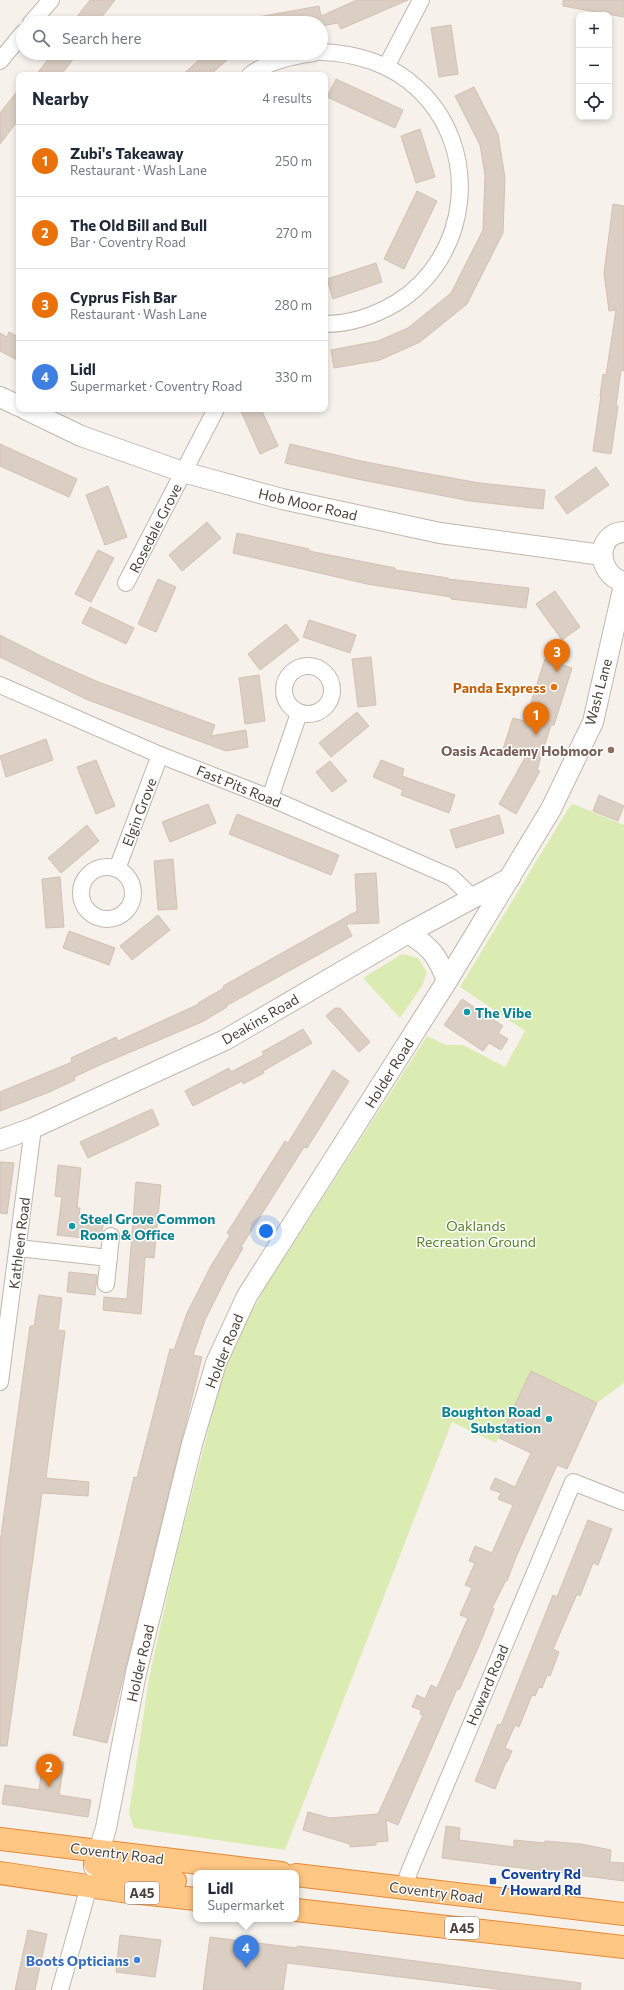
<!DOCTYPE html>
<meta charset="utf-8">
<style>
:root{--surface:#fff;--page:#f2f2f3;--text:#1f2937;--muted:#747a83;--line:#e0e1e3;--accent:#ff191a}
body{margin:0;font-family:Commissioner,sans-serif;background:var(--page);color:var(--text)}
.controls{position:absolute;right:12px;top:12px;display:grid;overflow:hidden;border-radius:8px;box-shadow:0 2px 6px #0003}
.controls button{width:36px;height:36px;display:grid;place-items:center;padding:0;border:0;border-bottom:1px solid var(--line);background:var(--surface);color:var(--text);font:20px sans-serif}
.you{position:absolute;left:266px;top:1231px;width:14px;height:14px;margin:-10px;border:3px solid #fff;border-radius:50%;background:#1a73e8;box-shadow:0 0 0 6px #1a73e833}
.badge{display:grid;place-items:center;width:26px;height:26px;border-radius:50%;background:var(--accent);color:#fff;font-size:13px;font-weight:700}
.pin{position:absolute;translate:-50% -33px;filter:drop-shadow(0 1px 2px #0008)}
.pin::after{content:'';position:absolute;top:21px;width:14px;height:12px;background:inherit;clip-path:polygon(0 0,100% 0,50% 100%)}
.popup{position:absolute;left:193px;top:1870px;width:106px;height:52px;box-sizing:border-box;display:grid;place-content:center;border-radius:8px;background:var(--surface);filter:drop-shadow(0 1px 3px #0005);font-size:13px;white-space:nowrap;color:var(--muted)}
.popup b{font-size:15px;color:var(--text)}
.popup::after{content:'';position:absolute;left:50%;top:100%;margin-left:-8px;border:8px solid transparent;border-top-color:var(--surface)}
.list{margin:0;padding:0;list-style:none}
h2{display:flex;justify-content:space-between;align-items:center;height:52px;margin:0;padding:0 16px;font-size:17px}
h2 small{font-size:13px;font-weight:400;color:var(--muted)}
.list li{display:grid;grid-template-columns:26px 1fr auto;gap:12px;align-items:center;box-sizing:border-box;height:72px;padding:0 16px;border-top:1px solid var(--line)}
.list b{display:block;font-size:15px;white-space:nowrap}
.list p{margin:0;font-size:13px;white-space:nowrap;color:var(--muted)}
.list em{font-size:13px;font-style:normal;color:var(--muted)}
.icon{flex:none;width:22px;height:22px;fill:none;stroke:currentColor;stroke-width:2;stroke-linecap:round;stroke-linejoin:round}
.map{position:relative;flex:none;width:624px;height:1990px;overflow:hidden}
.search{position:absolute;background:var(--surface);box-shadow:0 2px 6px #0003;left:16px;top:16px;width:312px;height:44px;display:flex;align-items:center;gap:10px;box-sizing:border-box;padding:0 14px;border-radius:22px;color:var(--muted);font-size:15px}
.panel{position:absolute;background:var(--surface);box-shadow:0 2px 6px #0003;left:16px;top:72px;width:312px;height:340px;border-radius:8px}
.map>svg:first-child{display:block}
.green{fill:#dbecb2}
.building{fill:#dbcec2;stroke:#d4c1b2}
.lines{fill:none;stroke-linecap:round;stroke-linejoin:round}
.minor-casing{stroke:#c2b7ad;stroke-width:18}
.tertiary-casing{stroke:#c2b7ad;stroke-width:22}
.trunk-casing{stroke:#e68935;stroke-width:24}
.minor{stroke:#fff;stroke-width:16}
.tertiary{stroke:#fff;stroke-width:20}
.trunk{stroke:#ffc684;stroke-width:22}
.food-dot{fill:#e8710a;stroke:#fff;stroke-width:1.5}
.education-dot{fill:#8d6e63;stroke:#fff;stroke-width:1.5}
.culture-dot{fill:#0f9aa8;stroke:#fff;stroke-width:1.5}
.transit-dot{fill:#1a4fb4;stroke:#fff;stroke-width:1.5}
.shop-dot{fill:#3f7fe0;stroke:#fff;stroke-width:1.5}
.labels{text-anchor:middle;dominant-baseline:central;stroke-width:3;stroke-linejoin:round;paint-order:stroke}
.shield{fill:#fff;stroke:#817a74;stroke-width:1}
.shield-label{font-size:13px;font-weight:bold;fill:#4b4138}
.street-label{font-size:14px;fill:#4b4138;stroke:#fff}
.food-label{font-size:14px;font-weight:bold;fill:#c56008;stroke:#fff;text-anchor:end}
.education-label{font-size:14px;font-weight:bold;fill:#785e54;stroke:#fff;text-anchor:end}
.culture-label{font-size:14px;font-weight:bold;fill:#0d838f;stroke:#fff;text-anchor:start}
.park-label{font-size:14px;fill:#578127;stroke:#fff}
.transit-label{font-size:14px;font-weight:bold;fill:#164399;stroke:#fff;text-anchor:start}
.shop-label{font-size:14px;font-weight:bold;fill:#366cbe;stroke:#fff;text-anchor:end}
</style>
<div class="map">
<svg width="624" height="1990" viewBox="0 0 624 1990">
<rect width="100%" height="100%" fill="#f6f1eb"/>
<!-- green -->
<g class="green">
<polygon points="573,804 624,825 624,1383 597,1403 531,1371 496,1443 452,1422 285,1850 134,1828 129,1813 149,1678 176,1556 217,1396 228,1359 238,1336 268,1283 427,1036 446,1045 463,1045 505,1067 525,1031 460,987 568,809"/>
<polygon points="402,954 418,958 427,972 422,986 400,1018 363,978"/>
</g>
<!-- building -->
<g class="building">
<polygon points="90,0 115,0 97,23 72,23"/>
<polygon points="357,0 408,0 341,29 338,23 321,26 321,23 258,23 258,17 319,6 321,16"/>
<polygon points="563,0 624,0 624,17 563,6"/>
<polygon points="451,25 458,74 439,77 431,28"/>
<polygon points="53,53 78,53 61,75 36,75"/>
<polygon points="207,53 235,53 210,75 182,75"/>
<polygon points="336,79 403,110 395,128 327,97"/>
<polygon points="474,87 498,134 505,178 503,233 467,304 420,342 380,360 334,368 331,350 378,341 408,328 451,293 483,230 485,175 480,145 455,96"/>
<polygon points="19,89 19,119 0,144 0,113"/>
<polygon points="420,129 435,177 416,183 401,136"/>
<polygon points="417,191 437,201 404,269 384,259"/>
<polygon points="613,204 624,206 624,371 621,370 616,406 618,406 611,454 593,451 601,396 600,396 603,374 606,375 616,310 609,311 604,273"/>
<polygon points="376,263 382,282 333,299 327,279"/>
<polygon points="9,332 19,337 19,361 0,351 0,333 7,337"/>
<polygon points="240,409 261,409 278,446 260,454"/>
<polygon points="0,444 77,479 69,497 0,466"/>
<polygon points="290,444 361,461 418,472 480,483 545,490 543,509 470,501 357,479 285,463"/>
<polygon points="596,467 609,485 567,514 555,497"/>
<polygon points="108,486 127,537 105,545 86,495"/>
<polygon points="207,522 221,538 182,571 169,555"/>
<polygon points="237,533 309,549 309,551 395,568 395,570 448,578 448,579 529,588 526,608 451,599 451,597 367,584 233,553"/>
<polygon points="98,550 114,558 91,602 75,594"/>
<polygon points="158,579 176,587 156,632 138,624"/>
<polygon points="555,591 580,627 562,640 536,604"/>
<polygon points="90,607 134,628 126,644 82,623"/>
<polygon points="309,620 356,635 350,653 303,637"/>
<polygon points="286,624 299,640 260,670 248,654"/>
<polygon points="0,635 51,661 96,681 215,725 211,736 246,730 248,747 226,751 88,700 0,657"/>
<polygon points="371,657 376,705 358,707 352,659"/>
<polygon points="545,659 572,668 554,725 551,725 537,770 540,771 516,814 499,804 526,756 503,749 513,718 525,721"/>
<polygon points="259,675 265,721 245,724 239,678"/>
<polygon points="357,712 369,726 331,757 319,743"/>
<polygon points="46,739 53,760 6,777 0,756"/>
<polygon points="96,760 115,806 96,814 77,767"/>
<polygon points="381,760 404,769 402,776 455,795 449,813 401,795 403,790 373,777"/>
<polygon points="330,761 347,781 332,792 316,772"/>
<polygon points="599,795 624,806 618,821 593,811"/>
<polygon points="208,804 216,823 170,842 162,822"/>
<polygon points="237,814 339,855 331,875 229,834"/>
<polygon points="499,815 504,833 456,848 450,830"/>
<polygon points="87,825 99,841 61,873 48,858"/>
<polygon points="173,859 177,909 158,910 154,861"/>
<polygon points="376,873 379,923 346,924 352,936 226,1006 227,1007 202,1022 102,1064 74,1077 75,1080 47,1093 0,1111 0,1092 72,1062 71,1058 116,1037 118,1041 199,1004 198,1003 224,988 223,986 357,911 355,874"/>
<polygon points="60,877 64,927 46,928 42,879"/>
<polygon points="158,915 170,930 132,960 120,946"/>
<polygon points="69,931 115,948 109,965 63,948"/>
<polygon points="462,999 503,1026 498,1033 508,1039 501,1050 489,1043 483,1051 444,1025"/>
<polygon points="335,1008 340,1008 370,1042 359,1052 326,1016"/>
<polygon points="303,1029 312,1043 263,1071 264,1073 243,1084 242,1081 193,1106 185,1091 229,1068 231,1072 246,1064 264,1055 262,1052"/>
<polygon points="333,1070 349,1081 307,1148 304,1147 241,1247 243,1248 229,1272 205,1320 193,1355 202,1357 107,1743 73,1735 134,1477 137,1478 170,1349 174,1350 187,1313 211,1266 230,1235 227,1233 285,1141 288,1143"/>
<polygon points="152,1109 159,1125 88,1158 80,1142"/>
<polygon points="0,1162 14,1163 7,1214 0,1213"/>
<polygon points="58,1165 81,1168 77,1208 80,1208 79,1216 104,1218 101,1240 57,1235 62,1197 55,1196"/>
<polygon points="136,1182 161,1185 154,1258 145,1257 141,1314 103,1310 104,1297 127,1299"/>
<polygon points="69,1272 97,1275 95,1295 67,1292"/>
<polygon points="39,1295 62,1298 58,1330 65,1331 46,1478 89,1482 88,1496 42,1493 7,1746 0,1746 0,1543 30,1326 34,1326"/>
<polygon points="531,1371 597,1403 567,1469 557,1465 516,1557 507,1581 506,1580 492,1608 494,1609 478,1648 459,1690 457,1689 398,1825 386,1820 388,1841 376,1842 376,1845 350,1847 350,1844 303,1830 308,1812 330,1818 378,1814 423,1715 420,1714 421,1710 412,1707 417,1695 425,1699 431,1685 437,1688 468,1618 460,1615 472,1588 465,1585 475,1563 469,1561 475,1546 492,1553 513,1505 498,1499 501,1493 490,1489 495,1478 515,1487 531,1453 499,1438"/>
<polygon points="588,1520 612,1529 598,1565 593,1563 580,1596 577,1594 553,1649 559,1652 550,1676 547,1675 542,1688 539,1687 535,1696 532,1695 519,1727 515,1725 505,1748 512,1751 507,1762 506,1762 495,1789 475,1781 498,1724 501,1725 553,1595 557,1597"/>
<polygon points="43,1759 64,1762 59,1795 91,1800 88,1817 2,1804 5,1785 39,1790"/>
<polygon points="446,1826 460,1828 459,1840 514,1847 514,1840 545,1843 545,1841 581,1844 611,1850 610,1862 624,1863 624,1881 442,1858"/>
<polygon points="28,1930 47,1934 39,1971 35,1990 15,1990"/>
<polygon points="120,1935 161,1940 155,1977 116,1972"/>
<polygon points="210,1937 297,1948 297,1946 341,1951 581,1983 580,1990 505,1990 287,1963 283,1990 203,1990"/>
</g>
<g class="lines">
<defs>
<g id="minor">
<polyline points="31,23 51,0"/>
<path d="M321,52C356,53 392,64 418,89C482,149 471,257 396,303C374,316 351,324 325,324"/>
<polyline points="0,61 23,33"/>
<polyline points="386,67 421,0"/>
<path d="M250,75C269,61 291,56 314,53"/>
<polyline points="126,583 216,409"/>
<circle cx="308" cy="690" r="24"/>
<polyline points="0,685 160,755 270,798 451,877 472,897"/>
<polyline points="270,798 299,713"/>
<circle cx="107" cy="893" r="26"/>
<polyline points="117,869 160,755"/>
<polyline points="18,1248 109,1258"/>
<polyline points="106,1284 111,1236"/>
<polyline points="0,1382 33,1128"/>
<polyline points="404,1888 409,1872 573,1482 624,1502"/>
<polyline points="60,1990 89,1886"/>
</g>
<g id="tertiary">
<polyline points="0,397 19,406"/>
<polyline points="25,409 81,436 183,472 282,499 440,533 602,555"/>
<path d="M624,532C595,533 596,575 624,582"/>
<path d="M408,933C432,948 437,955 447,981"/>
<polyline points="0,1140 33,1128 225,1040 408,933 510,878"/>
<polyline points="94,1867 106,1828 136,1673 192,1444 216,1363 247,1296 447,981 551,809 593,722 624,585"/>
</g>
<g id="trunk">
<polyline points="0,1839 281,1873"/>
<polyline points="95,1864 113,1874 175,1881"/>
<polyline points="0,1873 122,1891 196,1899"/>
<polyline points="296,1875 624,1914"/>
<polyline points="296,1910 624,1947"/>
</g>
</defs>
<!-- minor casing -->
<use href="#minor" class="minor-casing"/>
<!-- tertiary casing -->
<use href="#tertiary" class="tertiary-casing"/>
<!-- trunk casing -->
<use href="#trunk" class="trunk-casing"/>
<!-- minor -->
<use href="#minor" class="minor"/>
<!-- tertiary -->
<use href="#tertiary" class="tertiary"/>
<!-- trunk -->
<use href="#trunk" class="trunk"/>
</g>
<!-- markers -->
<circle class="food-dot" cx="554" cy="687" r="4"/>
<circle class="education-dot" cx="611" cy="750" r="4"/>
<g class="culture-dot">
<circle cx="467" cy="1012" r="4"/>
<circle cx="72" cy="1226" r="4"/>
<circle cx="549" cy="1419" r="4"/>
</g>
<rect class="transit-dot" x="489" y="1877" width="8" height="8" rx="2"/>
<circle class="shop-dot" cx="137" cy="1960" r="4"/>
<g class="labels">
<!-- shield labels -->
<g class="shield">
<rect x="125" y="1882" width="34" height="22" rx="3"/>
<rect x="445" y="1917" width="34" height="22" rx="3"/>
</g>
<g class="shield-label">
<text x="142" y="1893">A45</text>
<text x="462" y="1928">A45</text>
</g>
<!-- street labels -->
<g class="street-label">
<text transform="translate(308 504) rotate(13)">Hob Moor Road</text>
<text transform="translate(155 528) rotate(-63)">Rosedale Grove</text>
<text transform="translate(598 692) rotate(-75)">Wash Lane</text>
<text transform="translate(239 786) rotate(22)">Fast Pits Road</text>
<text transform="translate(139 812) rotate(-69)">Elgin Grove</text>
<text transform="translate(260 1019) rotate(-30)">Deakins Road</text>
<text transform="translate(389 1073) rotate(-58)">Holder Road</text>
<text transform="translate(19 1243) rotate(-83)">Kathleen Road</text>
<text transform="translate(224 1351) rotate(-68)">Holder Road</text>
<text transform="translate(140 1663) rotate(-77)">Holder Road</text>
<text transform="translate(487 1685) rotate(-67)">Howard Road</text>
<text transform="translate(117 1853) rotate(7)">Coventry Road</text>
<text transform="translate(436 1892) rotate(7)">Coventry Road</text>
</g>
<!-- food labels -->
<g class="food-label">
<text x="546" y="687">Panda Express</text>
</g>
<!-- education labels -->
<g class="education-label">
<text x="603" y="750">Oasis Academy Hobmoor</text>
</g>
<!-- culture labels -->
<g class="culture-label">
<text x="475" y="1012">The Vibe</text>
<text x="80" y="1218">Steel Grove Common<tspan x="80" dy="16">Room &amp; Office</tspan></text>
<text x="541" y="1411" text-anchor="end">Boughton Road<tspan x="541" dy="16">Substation</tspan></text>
</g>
<!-- park labels -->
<g class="park-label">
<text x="476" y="1225">Oaklands<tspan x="476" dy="16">Recreation Ground</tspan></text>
</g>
<!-- transit labels -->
<g class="transit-label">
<text x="501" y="1873">Coventry Rd<tspan x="501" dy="16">/ Howard Rd</tspan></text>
</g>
<!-- shop labels -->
<g class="shop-label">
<text x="129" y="1960">Boots Opticians</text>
</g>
</g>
</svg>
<div class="controls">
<button>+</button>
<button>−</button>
<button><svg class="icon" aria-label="locate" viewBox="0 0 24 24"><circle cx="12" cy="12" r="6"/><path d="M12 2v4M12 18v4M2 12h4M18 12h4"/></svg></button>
</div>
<div class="you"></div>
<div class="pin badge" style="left:536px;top:735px;background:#e8710a">1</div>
<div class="pin badge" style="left:49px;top:1787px;background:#e8710a">2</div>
<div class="pin badge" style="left:557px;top:672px;background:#e8710a">3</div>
<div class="pin badge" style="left:246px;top:1968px;background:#3f7fe0">4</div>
<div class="popup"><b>Lidl</b>Supermarket</div>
<div class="search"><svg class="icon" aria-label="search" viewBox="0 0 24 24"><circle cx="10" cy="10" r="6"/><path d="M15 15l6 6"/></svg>Search here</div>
<section class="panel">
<h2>Nearby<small>4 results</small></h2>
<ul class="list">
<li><span class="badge" style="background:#e8710a">1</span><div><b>Zubi's Takeaway</b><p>Restaurant · Wash Lane</p></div><em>250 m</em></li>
<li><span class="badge" style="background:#e8710a">2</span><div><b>The Old Bill and Bull</b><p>Bar · Coventry Road</p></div><em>270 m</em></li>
<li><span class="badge" style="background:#e8710a">3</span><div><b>Cyprus Fish Bar</b><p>Restaurant · Wash Lane</p></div><em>280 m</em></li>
<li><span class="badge" style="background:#3f7fe0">4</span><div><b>Lidl</b><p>Supermarket · Coventry Road</p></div><em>330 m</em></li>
</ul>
</section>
</div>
